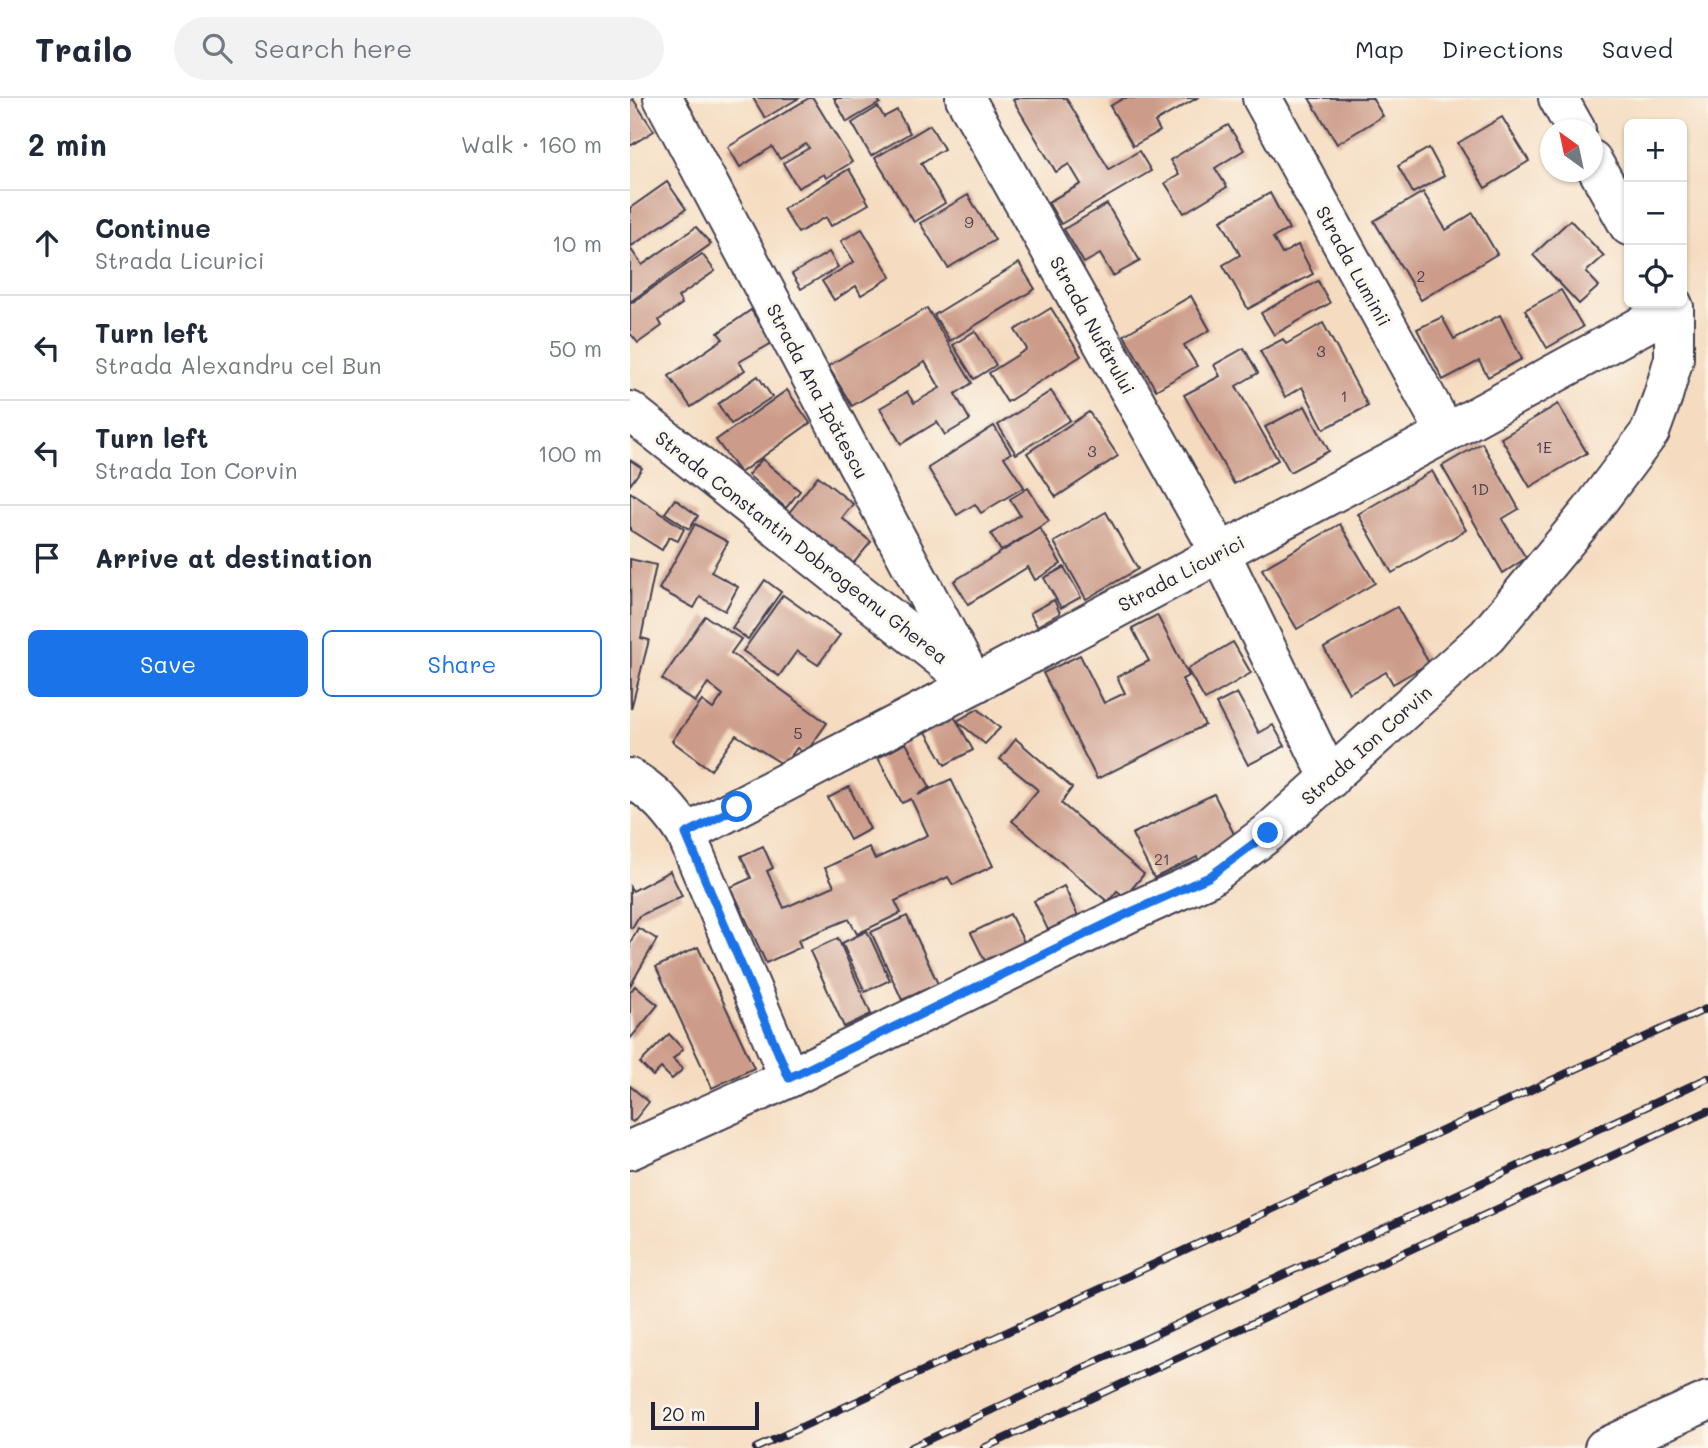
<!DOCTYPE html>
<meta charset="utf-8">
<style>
:root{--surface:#fff;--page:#f2f2f3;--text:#1f2937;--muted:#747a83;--line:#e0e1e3;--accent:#1a73e8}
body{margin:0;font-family:Mali,sans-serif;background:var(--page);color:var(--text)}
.controls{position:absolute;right:21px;top:21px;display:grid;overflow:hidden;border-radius:10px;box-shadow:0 2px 5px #0004}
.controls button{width:63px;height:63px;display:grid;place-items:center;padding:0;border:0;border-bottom:2px solid var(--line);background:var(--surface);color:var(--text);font:35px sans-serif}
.compass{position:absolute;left:910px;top:21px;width:63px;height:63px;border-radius:50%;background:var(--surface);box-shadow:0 2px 5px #0004;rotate:327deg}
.scale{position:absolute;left:21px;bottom:18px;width:108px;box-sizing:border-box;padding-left:7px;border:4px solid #22223b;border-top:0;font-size:19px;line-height:24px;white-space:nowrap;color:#22223b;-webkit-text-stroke:5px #fbf7ec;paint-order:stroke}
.stop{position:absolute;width:21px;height:21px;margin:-16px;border:5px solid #1a73e8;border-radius:50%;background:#fff}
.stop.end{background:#1a73e8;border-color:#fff;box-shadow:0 2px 7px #0008}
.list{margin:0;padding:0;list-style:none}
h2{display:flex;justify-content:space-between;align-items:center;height:91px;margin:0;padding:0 28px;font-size:30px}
h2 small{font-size:23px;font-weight:400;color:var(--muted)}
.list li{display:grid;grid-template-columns:46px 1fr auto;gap:21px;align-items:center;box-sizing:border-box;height:105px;padding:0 28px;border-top:2px solid var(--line)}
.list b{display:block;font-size:26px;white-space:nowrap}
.list p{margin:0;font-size:23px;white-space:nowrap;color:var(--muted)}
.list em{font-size:23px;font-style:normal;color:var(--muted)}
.actions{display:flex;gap:14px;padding:21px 28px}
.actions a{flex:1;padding:16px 0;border:2px solid var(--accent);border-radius:10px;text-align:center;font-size:24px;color:var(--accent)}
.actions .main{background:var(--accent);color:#fff}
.icon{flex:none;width:38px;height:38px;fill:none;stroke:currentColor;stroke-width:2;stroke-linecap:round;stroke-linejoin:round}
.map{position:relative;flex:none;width:1078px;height:1350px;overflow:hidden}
header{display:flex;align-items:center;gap:42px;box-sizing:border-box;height:98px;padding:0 35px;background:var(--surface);border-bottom:2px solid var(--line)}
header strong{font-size:33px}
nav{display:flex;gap:38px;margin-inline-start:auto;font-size:24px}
.search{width:490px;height:63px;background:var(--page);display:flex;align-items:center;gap:18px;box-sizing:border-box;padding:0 24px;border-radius:38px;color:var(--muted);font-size:26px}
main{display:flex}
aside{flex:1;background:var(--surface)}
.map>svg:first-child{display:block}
.building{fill:#cc9b89}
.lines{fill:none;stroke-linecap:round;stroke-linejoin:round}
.minor-casing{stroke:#423e4f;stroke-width:42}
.minor{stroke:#fff;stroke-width:38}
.rail-casing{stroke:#22223b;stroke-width:8}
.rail{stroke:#fbf7ec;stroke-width:5;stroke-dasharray:16;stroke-linecap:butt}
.route{stroke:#1a73e8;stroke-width:9}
.labels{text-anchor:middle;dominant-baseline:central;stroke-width:6;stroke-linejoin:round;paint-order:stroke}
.number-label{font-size:16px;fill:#4c404e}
.street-label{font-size:19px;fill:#22223b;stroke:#fbf7ec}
</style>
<header>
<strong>Trailo</strong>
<div class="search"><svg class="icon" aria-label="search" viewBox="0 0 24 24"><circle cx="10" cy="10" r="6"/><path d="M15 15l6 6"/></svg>Search here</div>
<nav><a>Map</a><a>Directions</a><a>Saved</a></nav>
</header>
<main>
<aside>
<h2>2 min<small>Walk · 160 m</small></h2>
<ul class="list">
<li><svg class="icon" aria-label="ahead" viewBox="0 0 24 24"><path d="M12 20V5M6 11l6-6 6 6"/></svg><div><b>Continue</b><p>Strada Licurici</p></div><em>10 m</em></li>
<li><svg class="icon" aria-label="left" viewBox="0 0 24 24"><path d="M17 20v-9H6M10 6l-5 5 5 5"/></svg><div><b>Turn left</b><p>Strada Alexandru cel Bun</p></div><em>50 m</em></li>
<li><svg class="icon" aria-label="left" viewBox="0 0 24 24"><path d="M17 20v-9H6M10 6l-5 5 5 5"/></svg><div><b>Turn left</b><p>Strada Ion Corvin</p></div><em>100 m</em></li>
<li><svg class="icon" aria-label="arrive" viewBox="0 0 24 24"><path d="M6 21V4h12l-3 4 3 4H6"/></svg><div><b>Arrive at destination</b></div></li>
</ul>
<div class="actions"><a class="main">Save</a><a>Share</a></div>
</aside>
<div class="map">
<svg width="1078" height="1350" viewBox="0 0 1078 1350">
<rect width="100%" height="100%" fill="#fbf7ec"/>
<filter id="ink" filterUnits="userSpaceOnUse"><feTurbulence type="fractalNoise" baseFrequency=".0143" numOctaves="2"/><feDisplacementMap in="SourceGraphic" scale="14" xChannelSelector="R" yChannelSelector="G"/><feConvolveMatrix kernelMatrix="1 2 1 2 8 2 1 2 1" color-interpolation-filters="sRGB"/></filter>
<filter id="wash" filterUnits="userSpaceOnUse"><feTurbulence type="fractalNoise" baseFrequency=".00686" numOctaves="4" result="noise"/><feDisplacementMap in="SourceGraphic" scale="28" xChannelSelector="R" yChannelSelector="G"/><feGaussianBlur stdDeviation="1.57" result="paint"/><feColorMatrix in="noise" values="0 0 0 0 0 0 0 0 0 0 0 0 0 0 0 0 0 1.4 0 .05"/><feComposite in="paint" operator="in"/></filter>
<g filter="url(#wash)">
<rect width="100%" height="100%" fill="#f5dcc0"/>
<g id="blocks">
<!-- building -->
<g class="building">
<polygon points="123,0 169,0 135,20"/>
<polygon points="179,0 183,0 222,64 196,80 194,76 168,90 153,65 179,50 176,46 150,61 142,49 110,69 98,49"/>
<polygon points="204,0 247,0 250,5 217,24"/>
<polygon points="387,0 436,0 479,71 509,53 521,73 431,126 418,104 451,86 439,66 426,74 383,2"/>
<polygon points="494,0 567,0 525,24 530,33 503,48 480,8"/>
<polygon points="679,0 742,0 753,18 707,46"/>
<polygon points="3,1 24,33 0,48 0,3"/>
<polygon points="248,9 254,19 267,12 280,35 241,58 222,25"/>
<polygon points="872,19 899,63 855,90 828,45"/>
<polygon points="300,27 314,51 291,65 315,105 284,124 245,60"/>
<polygon points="598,27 614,52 585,70 597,89 554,115 535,85 549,77 540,62"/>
<polygon points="799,50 814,78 783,95 768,68"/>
<polygon points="219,71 239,106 201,128 196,119 168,135 153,111"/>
<polygon points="37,84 56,111 0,149 0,110"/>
<polygon points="793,94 816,132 843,115 867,156 791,202 744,123"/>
<polygon points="640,95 659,131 643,140 652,156 668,147 683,176 618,211 593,167 610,157 591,122"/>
<polygon points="338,97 365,142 318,170 290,125"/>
<polygon points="477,106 510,163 483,178 470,156 454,165 434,131"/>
<polygon points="940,122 974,158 956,174 969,188 949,206 903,157"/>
<polygon points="66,129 81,146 0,204 0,150 12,167"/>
<polygon points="232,131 261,179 231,197 226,188 204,202 192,183 224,164 211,143"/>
<polygon points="199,154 208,169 171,191 162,176"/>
<polygon points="72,156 85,173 48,199 52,206 29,222 32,228 8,245 0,235 0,206"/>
<polygon points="389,165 405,191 320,243 304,217"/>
<polygon points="688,183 700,205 644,237 631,215"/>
<polygon points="931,192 953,229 917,250 895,212"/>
<polygon points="561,198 580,232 554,247 567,268 526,292 494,237"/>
<polygon points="297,210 342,285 325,296 340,322 315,337 307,324 271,346 250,310 277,294 284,305 310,290 295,264 222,308 198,268"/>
<polygon points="421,210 451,258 377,304 359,275 397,251 385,232"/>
<polygon points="121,212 142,245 109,264 115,272 61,309 39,278 93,241 88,235"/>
<polygon points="870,217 892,261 858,279 849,263 813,282 787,231 812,219 824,241"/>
<polygon points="693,225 738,308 694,331 672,289 655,299 630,253 653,241 656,246"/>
<polygon points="345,233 366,267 344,281 323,247"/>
<polygon points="614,250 628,275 606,288 648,362 604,386 554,297 590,278 584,267"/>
<polygon points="128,278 142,299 101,326 88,306"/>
<polygon points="157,292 180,325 110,375 86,342"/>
<polygon points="421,293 440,322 386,356 368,327"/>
<polygon points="928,306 957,355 900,389 871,340"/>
<polygon points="675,308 699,353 660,374 635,329"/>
<polygon points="459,314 488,358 426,399 397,355"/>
<polygon points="364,328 381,355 374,359 394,389 351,415 345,406 327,417 298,370"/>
<polygon points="852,345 889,411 872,421 896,460 873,475 812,368"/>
<polygon points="132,361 170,393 156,410 118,377"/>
<polygon points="0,362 12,370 0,387"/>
<polygon points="802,373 836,432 762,475 728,416"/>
<polygon points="188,378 223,406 212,420 241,444 222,467 158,416"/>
<polygon points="398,390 419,423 371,453 361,436 390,417 380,401"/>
<polygon points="0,394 54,431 48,443 39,439 32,452 0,432"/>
<polygon points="45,401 68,418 59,431 35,415"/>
<polygon points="476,414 508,471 456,501 424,444"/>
<polygon points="65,426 98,444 81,474 108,489 95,513 70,499 64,510 29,491"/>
<polygon points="710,426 745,485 667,531 632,471"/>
<polygon points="410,430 431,466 405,482 398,469 338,506 324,483"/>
<polygon points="0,461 26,467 11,540 19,542 1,611"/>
<polygon points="434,469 451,499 431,510 414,480"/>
<polygon points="135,482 151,494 118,541 102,530"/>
<polygon points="153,497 210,537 188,567 167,553 149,578 113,553"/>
<polygon points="424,502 430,515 407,528 400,515"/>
<polygon points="767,509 799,565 763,586 756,574 719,595 694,550"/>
<polygon points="527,517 559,578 552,581 575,627 467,681 413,575 450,557 474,605 495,595 487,579 519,563 502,530"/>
<polygon points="75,518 111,541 101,555 197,625 175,656 167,650 154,667 106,637 81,672 42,643 72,603 83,611 93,597 78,585 65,604 32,581"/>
<polygon points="603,544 621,575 575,602 557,571"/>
<polygon points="607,595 629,635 643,627 655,648 618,667 586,606"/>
<polygon points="348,611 370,630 355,646 327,623 343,652 315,667 296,634 324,619 327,623"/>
<polygon points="386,641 442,690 431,705 514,776 495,799 487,793 478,804 382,723 408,692 370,661"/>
<polygon points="276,645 300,689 288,697 321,681 363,768 323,787 318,779 265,803 271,815 227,836 219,821 168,842 171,849 136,865 101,789 121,780 111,758 133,748 143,770 137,773 154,810 204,788 195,770 239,749 245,761 298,737 281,701 272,705 248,660"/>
<polygon points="219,689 240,731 220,742 198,700"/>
<polygon points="584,696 609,746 570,766 567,759 524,780 502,736"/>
<polygon points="40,773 52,798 9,818 2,830 0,829 0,789 3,793"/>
<polygon points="434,788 448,818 418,832 404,803"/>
<polygon points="380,816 394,844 355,863 341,835"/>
<polygon points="277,818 308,886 272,902 241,834"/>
<polygon points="8,830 27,841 0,888 0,845"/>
<polygon points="237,833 260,882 235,894 212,845"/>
<polygon points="208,840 241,916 214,929 180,853"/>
<polygon points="68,849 124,970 82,990 26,869"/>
<polygon points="5,888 28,907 0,941 0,894"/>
<polygon points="39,936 53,951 43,961 53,971 42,981 31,970 23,978 10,965"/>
<polygon points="0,988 19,1004 3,1024 0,1022"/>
</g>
</g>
</g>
<g filter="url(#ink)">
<use href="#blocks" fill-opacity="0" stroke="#423e4f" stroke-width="2"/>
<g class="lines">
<defs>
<g id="minor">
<polyline points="33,0 344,586"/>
<polyline points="335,0 590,454 700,681"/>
<polyline points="632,0 816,335"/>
<polyline points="928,0 946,32"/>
<polyline points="962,62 999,128"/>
<polyline points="0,313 331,576"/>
<path d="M0,680C23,693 42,713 56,736L159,980"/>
<polyline points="56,736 344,586 816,335 1044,210"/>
<polyline points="0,1052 159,980 501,814 579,779 638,735 857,538 960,414 1020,334 1033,298 1044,260 1044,210 1042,205"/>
<polyline points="974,1350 1078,1303"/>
</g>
</defs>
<!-- minor casing -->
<use href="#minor" class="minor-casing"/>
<!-- minor -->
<use href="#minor" class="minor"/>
<defs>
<g id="rail">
<polyline points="126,1350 1078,910"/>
<polyline points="280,1350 1078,980"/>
<polyline points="354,1350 1078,1013"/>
</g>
</defs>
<!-- rail casing -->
<use href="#rail" class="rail-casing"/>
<!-- rail -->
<use href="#rail" class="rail"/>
</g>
</g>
<g class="lines" filter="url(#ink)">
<!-- route -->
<polyline class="route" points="107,709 56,736 159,980 501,814 579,779 638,735"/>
</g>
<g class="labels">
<!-- number labels -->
<g class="number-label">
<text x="339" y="123">9</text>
<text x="791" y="177">2</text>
<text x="691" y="252">3</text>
<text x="714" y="297">1</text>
<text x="914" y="348">1E</text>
<text x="462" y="352">3</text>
<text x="850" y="390">1D</text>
<text x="168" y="634">5</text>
<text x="532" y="760">21</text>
</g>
<!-- street labels -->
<g class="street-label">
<text transform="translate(724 168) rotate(61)">Strada Luminii</text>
<text transform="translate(463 227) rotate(61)">Strada Nufărului</text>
<text transform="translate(188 293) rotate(62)">Strada Ana Ipătescu</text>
<text transform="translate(172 449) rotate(38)">Strada Constantin Dobrogeanu Gherea</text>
<text transform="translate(551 475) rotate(-28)">Strada Licurici</text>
<text transform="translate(736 647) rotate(-42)">Strada Ion Corvin</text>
</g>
</g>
</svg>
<div class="controls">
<button>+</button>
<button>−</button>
<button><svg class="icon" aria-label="locate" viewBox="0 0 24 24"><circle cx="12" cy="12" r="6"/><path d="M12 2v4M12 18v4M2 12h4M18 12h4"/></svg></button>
</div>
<svg class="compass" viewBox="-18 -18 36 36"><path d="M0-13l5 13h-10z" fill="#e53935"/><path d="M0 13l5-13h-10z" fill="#747a83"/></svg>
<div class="scale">20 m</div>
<div class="stop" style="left:107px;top:709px"></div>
<div class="stop end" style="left:638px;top:735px"></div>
</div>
</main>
